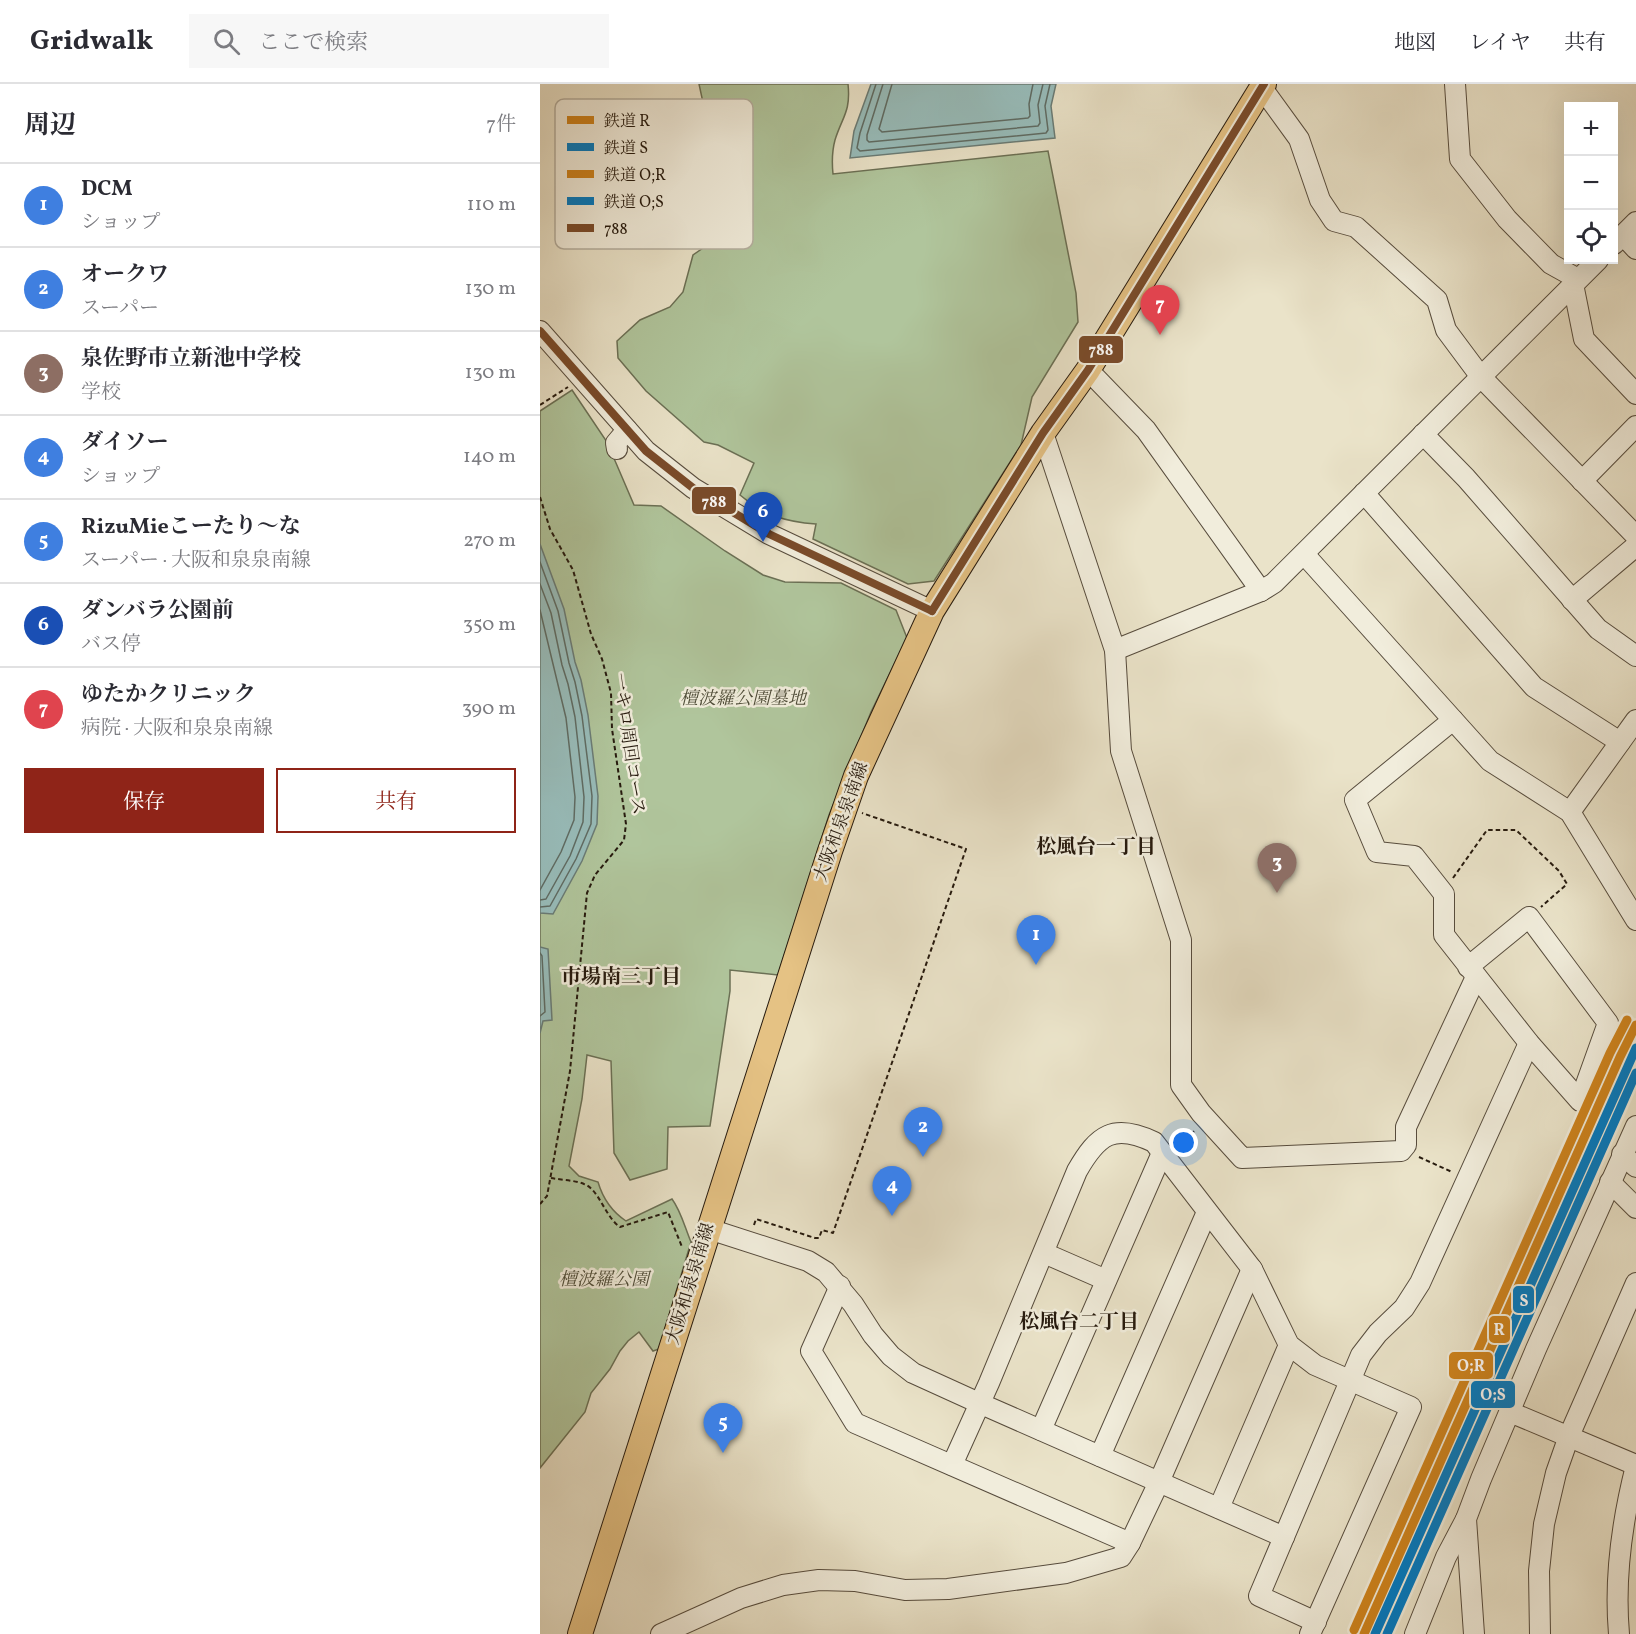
<!DOCTYPE html>
<html lang="ja">
<meta charset="utf-8">
<style>
:root{--surface:#fff;--page:#f7f7f7;--text:#2b2b33;--muted:#7c7c81;--line:#e1e1e2;--accent:#8f2418}
body{margin:0;font-family:Vollkorn,"Noto Serif JP",serif;background:var(--page);color:var(--text)}
.controls{position:absolute;right:18px;top:18px;display:grid;overflow:hidden;border-radius:0px;box-shadow:0 6px 24px #0002}
.controls button{width:54px;height:54px;display:grid;place-items:center;padding:0;border:0;border-bottom:2px solid var(--line);background:var(--surface);color:var(--text);font:30px sans-serif}
.you{position:absolute;left:644px;top:1059px;width:21px;height:21px;margin:-15px;border:4px solid #fff;border-radius:50%;background:#1a73e8;box-shadow:0 0 0 9px #1a73e833}
.badge{display:grid;place-items:center;width:39px;height:39px;border-radius:50%;background:var(--accent);color:#fff;font-size:20px;font-weight:700}
.pin{position:absolute;translate:-50% -50px;filter:drop-shadow(0 2px 3px #0008)}
.pin::after{content:'';position:absolute;top:32px;width:21px;height:18px;background:inherit;clip-path:polygon(0 0,100% 0,50% 100%)}
.list{margin:0;padding:0;list-style:none}
h2{display:flex;justify-content:space-between;align-items:center;height:78px;margin:0;padding:0 24px;font-size:26px}
h2 small{font-size:20px;font-weight:400;color:var(--muted)}
.list li{display:grid;grid-template-columns:39px 1fr auto;gap:18px;align-items:center;box-sizing:border-box;height:84px;padding:0 24px;border-top:2px solid var(--line)}
.list b{display:block;font-size:22px;white-space:nowrap}
.list p{margin:0;font-size:20px;white-space:nowrap;color:var(--muted)}
.list em{font-size:20px;font-style:normal;color:var(--muted)}
.actions{display:flex;gap:12px;padding:18px 24px}
.actions a{flex:1;padding:14px 0;border:2px solid var(--accent);border-radius:0px;text-align:center;font-size:21px;color:var(--accent)}
.actions .main{background:var(--accent);color:#fff}
.icon{flex:none;width:33px;height:33px;fill:none;stroke:currentColor;stroke-width:2;stroke-linecap:round;stroke-linejoin:round}
.map{position:relative;flex:none;width:1096px;height:1550px;overflow:hidden}
header{display:flex;align-items:center;gap:36px;box-sizing:border-box;height:84px;padding:0 30px;background:var(--surface);border-bottom:2px solid var(--line)}
header strong{font-size:28px}
nav{display:flex;gap:33px;margin-inline-start:auto;font-size:21px}
.search{width:420px;height:54px;background:var(--page);display:flex;align-items:center;gap:15px;box-sizing:border-box;padding:0 21px;border-radius:0px;color:var(--muted);font-size:22px}
main{display:flex}
aside{flex:1;background:var(--surface)}
.map>svg:first-child{display:block}
.green{fill:#b0c59c;stroke:#6b7055;stroke-width:1.5}
.water{fill:#98bdbb;stroke:#6a7c76;stroke-width:1.5}
.lines{fill:none;stroke-linecap:round;stroke-linejoin:round}
.shore{stroke:#5f6c64;stroke-width:1.5}
.minor-casing{stroke:#574c3d;stroke-width:22}
.major-casing{stroke:#261a0e;stroke-width:26}
.path{stroke:#261a0e;stroke-width:2;stroke-dasharray:4.5 3;stroke-linecap:butt}
.minor{stroke:#f1eddc;stroke-width:20}
.major{stroke:#e5c284;stroke-width:24}
.bus-1-casing{stroke:#f1eddc;stroke-width:12}
.bus-1{stroke:#7a4b2a;stroke-width:8}
.rail-1-casing{stroke:#f1eddc;stroke-width:14}
.rail-2-casing{stroke:#f1eddc;stroke-width:14}
.rail-3-casing{stroke:#f1eddc;stroke-width:14}
.rail-4-casing{stroke:#f1eddc;stroke-width:14}
.rail-1{stroke:#cd821c;stroke-width:9}
.rail-2{stroke:#007ac2;stroke-width:9}
.rail-3{stroke:#cd821c;stroke-width:9}
.rail-4{stroke:#007ac2;stroke-width:9}
.labels{text-anchor:middle;dominant-baseline:central;stroke-width:5;stroke-linejoin:round;paint-order:stroke}
.park-label{font-size:18px;font-style:italic;fill:#4f4d39;stroke:#f1eddc}
.street-label{font-size:18px;fill:#261a0e;stroke:#f1eddc}
.neighbourhood-label{font-size:20px;font-weight:bold;fill:#261a0e;stroke:#f1eddc}
.key{fill:#f1eddc;stroke:#b4ae9e;stroke-width:1.5}
.key-label{font-size:16px;fill:#261a0e}
.line-badge{stroke:#f1eddc;stroke-width:2}
.badge-label{font-size:16px;text-anchor:middle;font-weight:bold;fill:#fff}
</style>
<header>
<strong>Gridwalk</strong>
<div class="search"><svg class="icon" aria-label="search" viewBox="0 0 24 24"><circle cx="10" cy="10" r="6"/><path d="M15 15l6 6"/></svg>ここで検索</div>
<nav><a>地図</a><a>レイヤ</a><a>共有</a></nav>
</header>
<main>
<aside>
<h2>周辺<small>7件</small></h2>
<ul class="list">
<li><span class="badge" style="background:#3f7fe0">1</span><div><b>DCM</b><p>ショップ</p></div><em>110 m</em></li>
<li><span class="badge" style="background:#3f7fe0">2</span><div><b>オークワ</b><p>スーパー</p></div><em>130 m</em></li>
<li><span class="badge" style="background:#8d6e63">3</span><div><b>泉佐野市立新池中学校</b><p>学校</p></div><em>130 m</em></li>
<li><span class="badge" style="background:#3f7fe0">4</span><div><b>ダイソー</b><p>ショップ</p></div><em>140 m</em></li>
<li><span class="badge" style="background:#3f7fe0">5</span><div><b>RizuMieこーたり～な</b><p>スーパー · 大阪和泉泉南線</p></div><em>270 m</em></li>
<li><span class="badge" style="background:#1a4fb4">6</span><div><b>ダンバラ公園前</b><p>バス停</p></div><em>350 m</em></li>
<li><span class="badge" style="background:#e0444e">7</span><div><b>ゆたかクリニック</b><p>病院 · 大阪和泉泉南線</p></div><em>390 m</em></li>
</ul>
<div class="actions"><a class="main">保存</a><a>共有</a></div>
</aside>
<div class="map">
<svg width="1096" height="1550" viewBox="0 0 1096 1550">
<rect width="100%" height="100%" fill="#eae3c9"/>
<filter id="stains"><feTurbulence type="fractalNoise" baseFrequency=".00333" numOctaves="4"/><feColorMatrix values="0 0 0 0 .2 0 0 0 0 .09 0 0 0 0 .02 0 0 0 .5 -.17"/></filter>
<radialGradient id="worn" r=".72"><stop offset=".6" stop-color="#630" stop-opacity="0"/><stop offset="1" stop-color="#630" stop-opacity=".3"/></radialGradient>
<!-- green -->
<g class="green">
<path d="M159,0H308C311,28 302,33 295,56C292,67 292,80 293,90L508,67L536,209L538,238L492,313L481,361L394,497L368,500L273,455L276,440C246,438 223,431 200,411L214,379L178,361L164,358L106,307L78,274L77,257L100,236L130,223L143,208L153,171L166,162L151,87L141,65L143,58L167,37Z"/>
<path d="M32,306L67,358L94,421L121,422L185,467L223,491L245,498L301,499L356,526L367,554L331,628L289,731L238,891L190,886V907L170,1042L128,1043L127,1085L90,1096L74,1069L71,977L47,971L42,1015L29,1082L39,1092L58,1098C63,1115 71,1127 86,1137L132,1115C141,1127 145,1144 151,1158L119,1265L113,1267L99,1248L88,1257L80,1267L70,1285L51,1309L45,1328L0,1384V327Z"/>
</g>
<!-- water -->
<g class="water">
<polygon points="331,0 516,0 511,22 515,54 310,74 314,47"/>
<polygon points="0,460 24,525 35,578 41,596 48,631 58,712 57,740 42,777 13,830 0,829"/>
<polygon points="0,863 8,865 12,936 3,937 0,949"/>
</g>
<g class="lines">
<!-- shore -->
<g class="shore">
<polyline points="336,0 320,49 317,64 320,67 506,49 508,46 505,22 510,0"/>
<polyline points="343,0 327,51 327,56 329,58 498,42 500,39 498,21 503,0"/>
<polyline points="352,0 339,45 342,48 488,34 490,32 489,20 493,0"/>
<polyline points="0,478 18,527 29,579 35,598 42,632 52,712 51,740 36,775 10,822 0,823"/>
<polyline points="0,500 11,529 22,581 28,600 35,633 44,713 43,738 30,772 6,815 0,816"/>
<polyline points="0,526 26,634 35,713 34,736 21,768 0,806"/>
<polyline points="0,869 2,872 5,928 0,932"/>
</g>
<defs>
<g id="minor">
<polyline points="915,0 920,75 967,135 1011,180 1038,195"/>
<polyline points="722,4 759,55 780,116 794,137 816,143 897,216 906,246 941,293 1096,452"/>
<polyline points="1083,151 1096,165"/>
<polyline points="1074,160 1096,138"/>
<polyline points="1033,200 1044,255 1096,310"/>
<polyline points="0,247 106,367 153,404 229,450 392,527"/>
<polyline points="548,286 606,346 721,507"/>
<polyline points="503,349 575,566 581,667 641,856 641,1001 661,1029 702,1074 861,1067 866,1061 866,1043 936,893"/>
<polyline points="883,350 926,394 1058,545 1096,572"/>
<polyline points="77,365 76,359 87,346"/>
<polyline points="1042,397 1096,342"/>
<polyline points="824,409 994,603 1080,658"/>
<polyline points="764,470 950,677 1030,728 1096,836"/>
<polyline points="1032,516 1096,462"/>
<polyline points="575,566 721,507 734,499 1058,176"/>
<polyline points="913,636 815,716 837,768 874,772 904,810 904,851 989,959 1040,1017 1068,939 989,833 928,883"/>
<polyline points="1030,728 1096,636"/>
<polyline points="1082,1070 1096,1083"/>
<polyline points="1070,1098 1096,1124"/>
<polyline points="169,1145 268,1177 286,1188 313,1220 333,1251 351,1272 373,1289 439,1319 744,1453"/>
<polyline points="504,1169 566,1196"/>
<polyline points="300,1202 271,1267 315,1339 590,1459 619,1398 712,1185"/>
<polyline points="970,1328 1096,1381"/>
<polyline points="501,1346 622,1069"/>
<polyline points="560,1372 667,1128"/>
<path d="M412,1381L449,1299L537,1087C558,1050 574,1039 614,1058L712,1185L749,1261L775,1281L871,1323L770,1550"/>
<polyline points="679,1424 749,1261"/>
<polyline points="776,1538 719,1512 821,1271 838,1249 864,1224 880,1199 989,959"/>
<polyline points="121,1550 201,1514 243,1501 279,1496 315,1497 365,1506 408,1505 526,1489 581,1473 590,1459"/>
<polyline points="875,1550 906,1473 926,1435"/>
<polyline points="934,1550 926,1435 941,1395 996,1265 1096,1042"/>
<polyline points="1000,1550 999,1487 1004,1440 1016,1389 1029,1352 1096,1199"/>
<path d="M1079,1550C1074,1493 1082,1437 1096,1382"/>
</g>
<polyline id="major" points="40,1550 290,767 316,692 392,527 503,349 548,286 724,0"/>
</defs>
<!-- minor casing -->
<use href="#minor" class="minor-casing"/>
<!-- major casing -->
<use href="#major" class="major-casing"/>
<!-- path -->
<g class="path">
<polyline points="0,321 28,303"/>
<polyline points="0,413 10,445 33,486 51,550 62,575 71,609 72,645 86,740 84,756 55,791 47,809 30,987 7,1112 0,1120"/>
<polyline points="913,794 947,746 976,746 1019,787 1027,800 1001,823"/>
<polyline points="640,1064 655,1051 653,1047"/>
<polyline points="879,1073 912,1088"/>
<path d="M11,1094C21,1096 34,1096 44,1100C59,1105 65,1133 80,1143L128,1128L142,1163"/>
<polyline points="214,1141 216,1135 275,1154 279,1154 282,1146 293,1149 426,765 322,729"/>
</g>
<!-- minor -->
<use href="#minor" class="minor"/>
<!-- major -->
<use href="#major" class="major"/>
<defs>
<g id="bus-1">
<polyline points="0,247 106,367 153,404 229,450 392,527"/>
<polyline points="392,527 503,349 548,286 724,0"/>
</g>
</defs>
<!-- bus-1 casing -->
<use href="#bus-1" class="bus-1-casing"/>
<!-- bus-1 -->
<use href="#bus-1" class="bus-1"/>
<defs>
<polyline id="rail-1" points="824,1550 1080,973 1096,941"/>
<polyline id="rail-2" points="835,1550 1096,964"/>
<polyline id="rail-3" points="814,1546 1070,969 1087,936"/>
<polyline id="rail-4" points="847,1550 1096,989"/>
</defs>
<!-- rail-1 casing -->
<use href="#rail-1" class="rail-1-casing"/>
<!-- rail-2 casing -->
<use href="#rail-2" class="rail-2-casing"/>
<!-- rail-3 casing -->
<use href="#rail-3" class="rail-3-casing"/>
<!-- rail-4 casing -->
<use href="#rail-4" class="rail-4-casing"/>
<!-- rail-1 -->
<use href="#rail-1" class="rail-1"/>
<!-- rail-2 -->
<use href="#rail-2" class="rail-2"/>
<!-- rail-3 -->
<use href="#rail-3" class="rail-3"/>
<!-- rail-4 -->
<use href="#rail-4" class="rail-4"/>
</g>
<g class="labels">
<!-- park labels -->
<g class="park-label">
<text x="203" y="615">檀波羅公園墓地</text>
<text x="64" y="1196">檀波羅公園</text>
</g>
<!-- street labels -->
<g class="street-label">
<text transform="translate(88 660) rotate(82)">一キロ周回コース</text>
<text transform="translate(302 738) rotate(-70)">大阪和泉泉南線</text>
<text transform="translate(151 1200) rotate(-73)">大阪和泉泉南線</text>
</g>
<!-- neighbourhood labels -->
<g class="neighbourhood-label">
<text x="556" y="764">松風台一丁目</text>
<text x="81" y="894">市場南三丁目</text>
<text x="539" y="1239">松風台二丁目</text>
</g>
</g>
<!-- legend -->
<rect x="15" y="15" width="198" height="150" rx="9" class="key"/>
<rect x="27" y="32" width="27" height="8" fill="#cd821c"/>
<rect x="27" y="59" width="27" height="8" fill="#007ac2"/>
<rect x="27" y="86" width="27" height="8" fill="#cd821c"/>
<rect x="27" y="113" width="27" height="8" fill="#007ac2"/>
<rect x="27" y="140" width="27" height="8" fill="#7a4b2a"/>
<g class="key-label">
<text x="64" y="42">鉄道 R</text>
<text x="64" y="69">鉄道 S</text>
<text x="64" y="96">鉄道 O;R</text>
<text x="64" y="123">鉄道 O;S</text>
<text x="64" y="150">788</text>
</g>
<g class="line-badge">
<rect x="538" y="251" width="46" height="29" rx="6" fill="#7a4b2a"/>
<rect x="151" y="402" width="46" height="29" rx="6" fill="#7a4b2a"/>
<rect x="972" y="1201" width="23" height="29" rx="6" fill="#007ac2"/>
<rect x="948" y="1231" width="23" height="29" rx="6" fill="#cd821c"/>
<rect x="908" y="1267" width="46" height="29" rx="6" fill="#cd821c"/>
<rect x="930" y="1296" width="46" height="29" rx="6" fill="#007ac2"/>
</g>
<g class="badge-label">
<text x="561" y="271">788</text>
<text x="174" y="423">788</text>
<text x="984" y="1222">S</text>
<text x="959" y="1251">R</text>
<text x="931" y="1287">O;R</text>
<text x="953" y="1316">O;S</text>
</g>
<rect width="100%" height="100%" filter="url(#stains)"/>
<rect width="100%" height="100%" fill="url(#worn)"/>
</svg>
<div class="controls">
<button>+</button>
<button>−</button>
<button><svg class="icon" aria-label="locate" viewBox="0 0 24 24"><circle cx="12" cy="12" r="6"/><path d="M12 2v4M12 18v4M2 12h4M18 12h4"/></svg></button>
</div>
<div class="you"></div>
<div class="pin badge" style="left:496px;top:881px;background:#3f7fe0">1</div>
<div class="pin badge" style="left:383px;top:1073px;background:#3f7fe0">2</div>
<div class="pin badge" style="left:737px;top:809px;background:#8d6e63">3</div>
<div class="pin badge" style="left:352px;top:1132px;background:#3f7fe0">4</div>
<div class="pin badge" style="left:183px;top:1369px;background:#3f7fe0">5</div>
<div class="pin badge" style="left:223px;top:458px;background:#1a4fb4">6</div>
<div class="pin badge" style="left:620px;top:251px;background:#e0444e">7</div>
</div>
</main>
